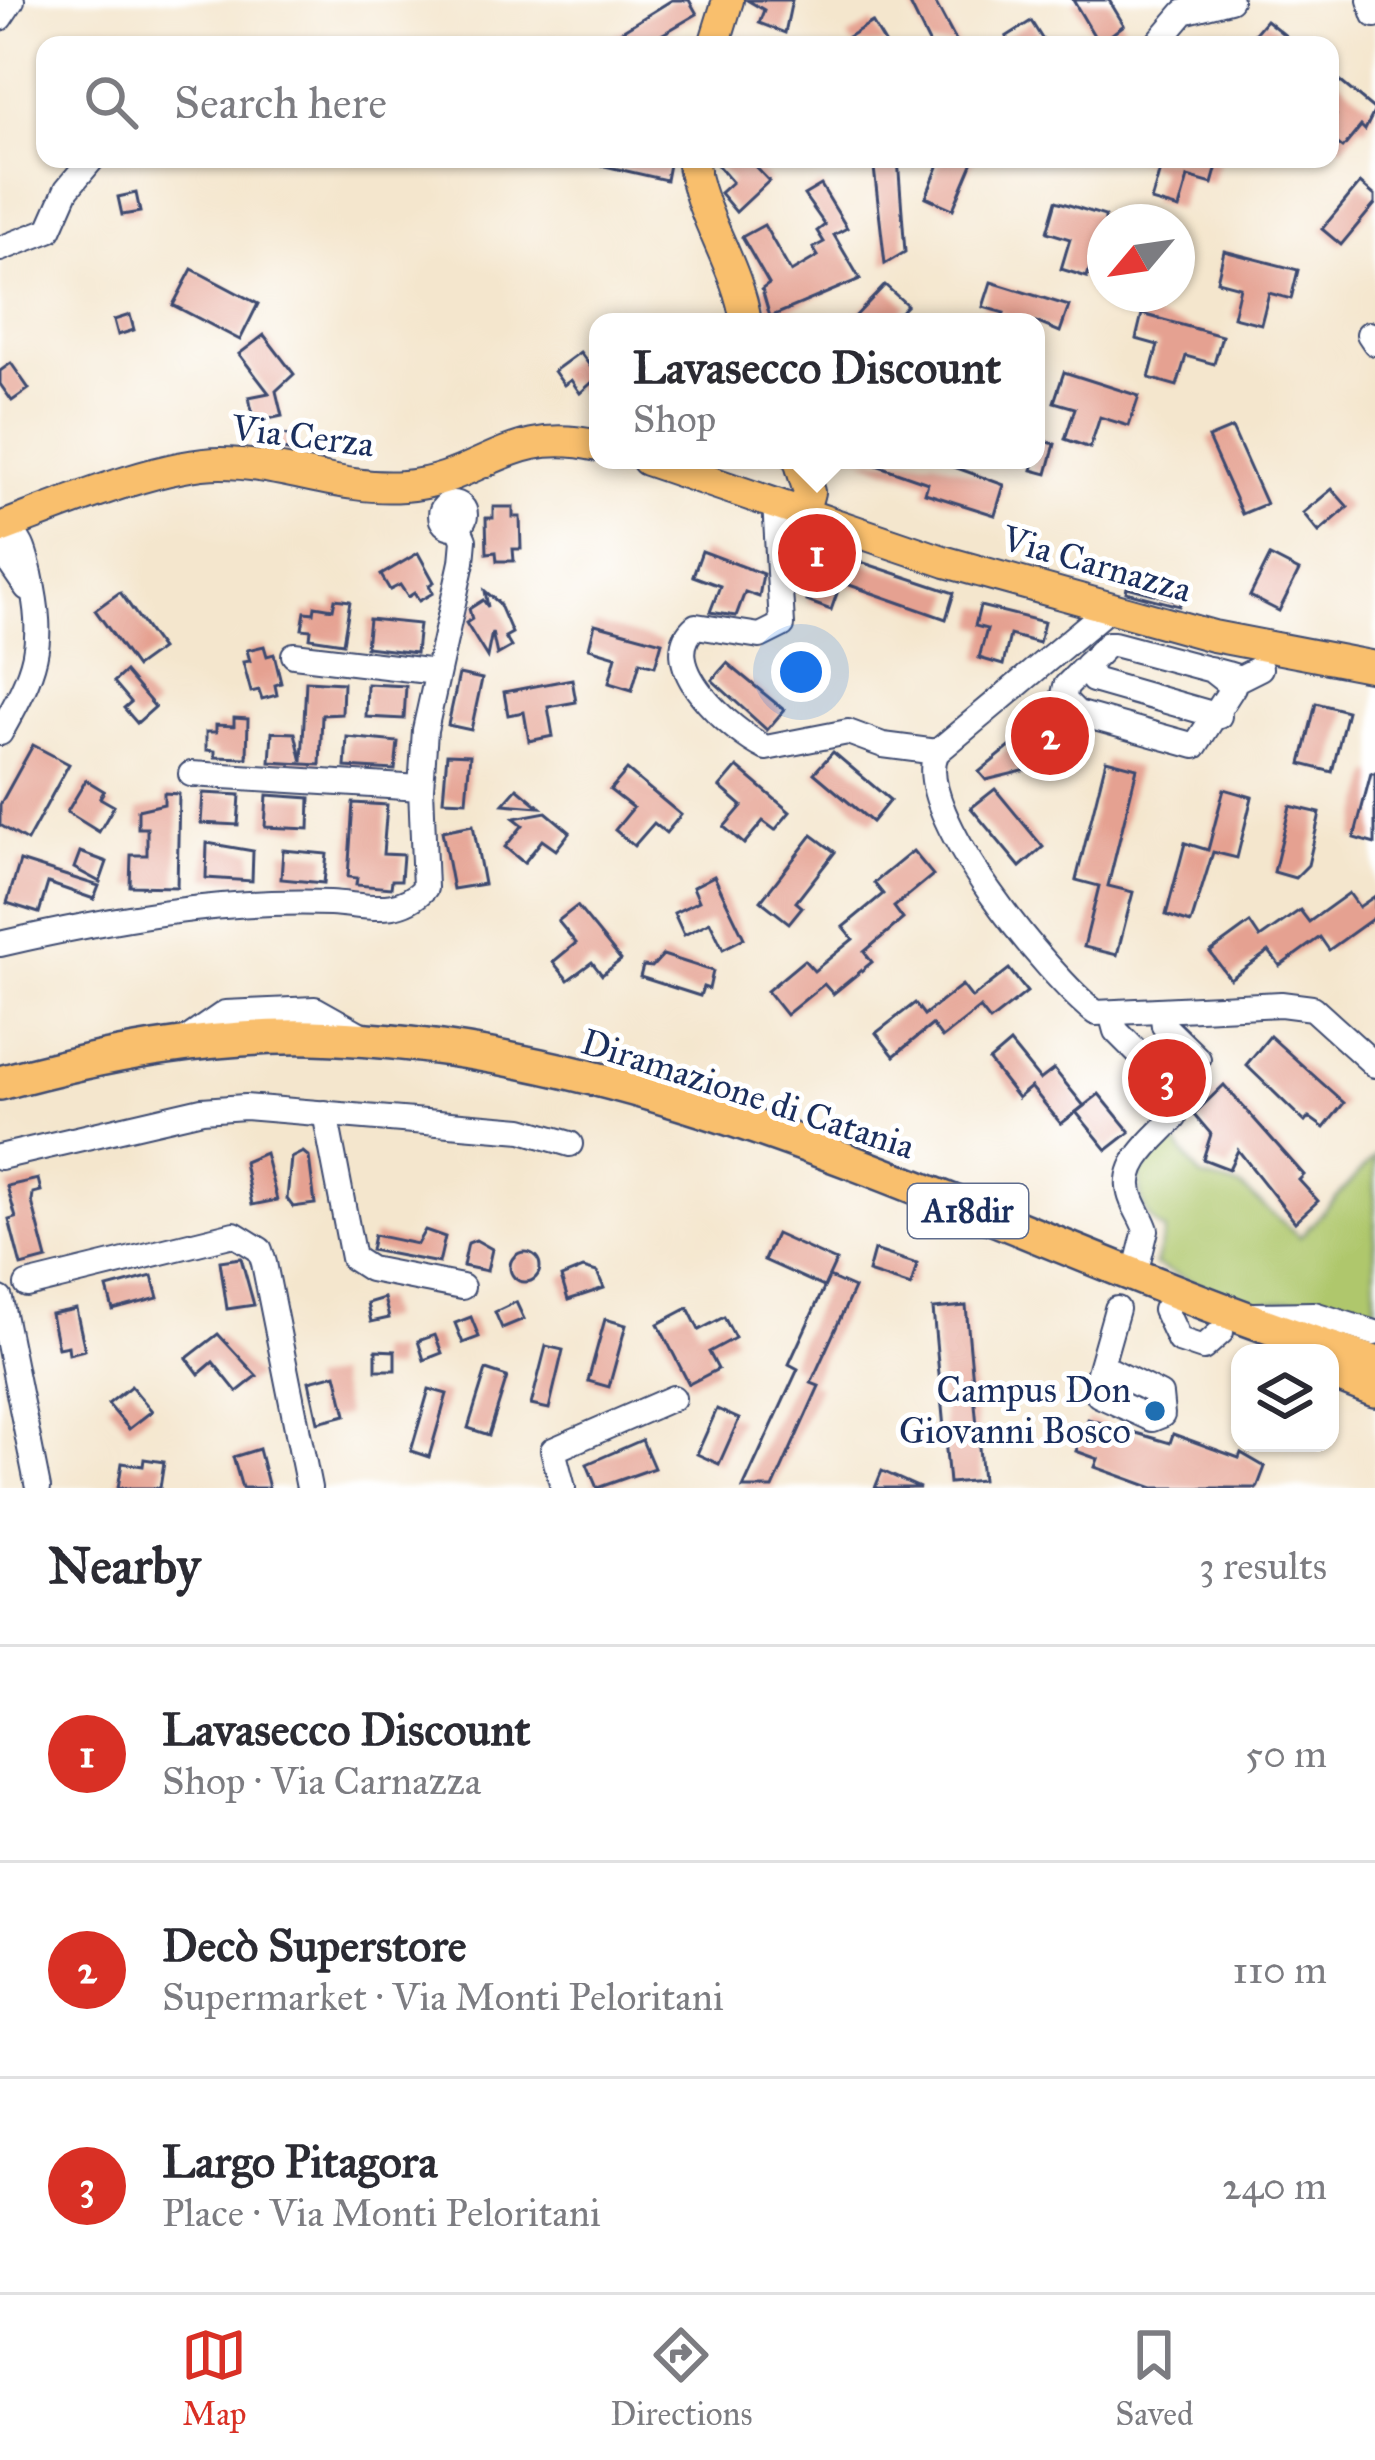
<!DOCTYPE html>
<meta charset="utf-8">
<style>
:root{--surface:#fff;--page:#f7f7f7;--text:#2b2b33;--muted:#7c7c81;--line:#e1e1e2;--accent:#d93025}
body{margin:0;font-family:"IM FELL Great Primer",serif;background:var(--page);color:var(--text)}
.controls{position:absolute;right:36px;bottom:36px;display:grid;overflow:hidden;border-radius:24px;box-shadow:0 3px 9px #0004}
.controls button{width:108px;height:108px;display:grid;place-items:center;padding:0;border:0;border-bottom:3px solid var(--line);background:var(--surface);color:var(--text);font:60px sans-serif}
.compass{position:absolute;left:1087px;top:204px;width:108px;height:108px;border-radius:50%;background:var(--surface);box-shadow:0 3px 9px #0004;rotate:241deg}
.you{position:absolute;left:801px;top:672px;width:42px;height:42px;margin:-30px;border:9px solid #fff;border-radius:50%;background:#1a73e8;box-shadow:0 0 0 18px #1a73e833}
.badge{display:grid;place-items:center;width:78px;height:78px;border-radius:50%;background:var(--accent);color:#fff;font-size:39px;font-weight:700}
.pin{position:absolute;translate:-50% -50%;border:6px solid #fff;box-shadow:0 3px 12px #0006}
.popup{position:absolute;left:589px;top:313px;width:456px;height:156px;box-sizing:border-box;display:grid;place-content:center;border-radius:24px;background:var(--surface);filter:drop-shadow(0 3px 9px #0005);font-size:39px;white-space:nowrap;color:var(--muted)}
.popup b{font-size:45px;color:var(--text)}
.popup::after{content:'';position:absolute;left:50%;top:100%;margin-left:-24px;border:24px solid transparent;border-top-color:var(--surface)}
.list{margin:0;padding:0;list-style:none}
h2{display:flex;justify-content:space-between;align-items:center;height:156px;margin:0;padding:0 48px;font-size:51px}
h2 small{font-size:39px;font-weight:400;color:var(--muted)}
.list li{display:grid;grid-template-columns:78px 1fr auto;gap:36px;align-items:center;box-sizing:border-box;height:216px;padding:0 48px;border-top:3px solid var(--line)}
.list b{display:block;font-size:45px;white-space:nowrap}
.list p{margin:0;font-size:39px;white-space:nowrap;color:var(--muted)}
.list em{font-size:39px;font-style:normal;color:var(--muted)}
.icon{flex:none;width:66px;height:66px;fill:none;stroke:currentColor;stroke-width:2;stroke-linecap:round;stroke-linejoin:round}
.map{position:relative;flex:none;width:1375px;height:1488px;overflow:hidden}
.search{position:absolute;background:var(--surface);box-shadow:0 3px 9px #0004;left:36px;right:36px;top:36px;height:132px;display:flex;align-items:center;gap:30px;box-sizing:border-box;padding:0 42px;border-radius:24px;color:var(--muted);font-size:45px}
.sheet{height:804px;background:var(--surface)}
nav{display:flex;justify-content:space-around;align-items:center;box-sizing:border-box;height:168px;border-top:3px solid var(--line);background:var(--surface);font-size:33px;color:var(--muted)}
nav a{display:grid;justify-items:center;gap:6px}
nav .on{color:var(--accent)}
.map>svg:first-child{display:block}
.green{fill:#afc76c;stroke:#657b65;stroke-width:3}
.building{fill:#e5a191}
.lines{fill:none;stroke-linecap:round;stroke-linejoin:round}
.minor-casing{stroke:#3c4a6f;stroke-width:28}
.major-casing{stroke:#3c4a6f;stroke-width:34}
.highway-casing{stroke:#3c4a6f;stroke-width:38}
.minor{stroke:#fff;stroke-width:24}
.major{stroke:#f9bf6d;stroke-width:30}
.highway{stroke:#f9bf6d;stroke-width:33}
.poi-dot{fill:#1f6fb2;stroke:#fff;stroke-width:4.5}
.labels{text-anchor:middle;dominant-baseline:central;stroke-width:10;stroke-linejoin:round;paint-order:stroke}
.shield{fill:#fff;stroke:#5f6d8e;stroke-width:3}
.shield-label{font-size:33px;font-weight:bold;fill:#1b2f5e}
.street-label{font-size:36px;fill:#1b2f5e;stroke:#fff}
.poi-label{font-size:36px;fill:#1b2f5e;stroke:#fff;text-anchor:end}
</style>
<div class="map">
<svg width="1375" height="1488" viewBox="0 0 1375 1488">
<rect width="100%" height="100%" fill="#fff"/>
<filter id="ink" filterUnits="userSpaceOnUse"><feTurbulence type="fractalNoise" baseFrequency=".00833" numOctaves="2"/><feDisplacementMap in="SourceGraphic" scale="24" xChannelSelector="R" yChannelSelector="G"/><feConvolveMatrix kernelMatrix="1 2 1 2 8 2 1 2 1" color-interpolation-filters="sRGB"/></filter>
<filter id="wash" filterUnits="userSpaceOnUse"><feTurbulence type="fractalNoise" baseFrequency=".004" numOctaves="4" result="noise"/><feDisplacementMap in="SourceGraphic" scale="48" xChannelSelector="R" yChannelSelector="G"/><feGaussianBlur stdDeviation="2.7" result="paint"/><feColorMatrix in="noise" values="0 0 0 0 0 0 0 0 0 0 0 0 0 0 0 0 0 1.4 0 .05"/><feComposite in="paint" operator="in"/></filter>
<g filter="url(#wash)">
<rect width="100%" height="100%" fill="#f4e6cd"/>
<!-- green -->
<path class="green" d="M1170,1135L1201,1177L1241,1187L1300,1237L1375,1156V1313L1327,1298L1241,1304L1155,1265L1165,1231C1142,1217 1139,1197 1139,1173Z"/>
<g id="blocks">
<!-- building -->
<g class="building">
<polygon points="672,0 689,0 697,14 644,45 599,45"/>
<polygon points="747,0 792,0 785,33 759,23 764,10"/>
<polygon points="908,0 934,0 958,45 930,45"/>
<polygon points="1073,0 1109,0 1124,25 1099,44"/>
<polygon points="1266,20 1297,45 1245,45"/>
<polygon points="1031,21 1046,45 1011,45 1006,37"/>
<polygon points="872,22 886,45 853,45 848,37"/>
<polygon points="1330,73 1375,110 1365,130 1361,126 1343,148 1330,138 1336,115 1330,110"/>
<polygon points="596,159 670,159 666,180 596,164"/>
<polygon points="712,159 748,159 769,181 736,212 720,193 732,182"/>
<polygon points="873,159 898,159 905,252 885,264"/>
<polygon points="941,159 974,159 953,209 926,197"/>
<polygon points="1136,159 1219,159 1212,184 1188,177 1179,209 1151,201 1160,170"/>
<polygon points="1360,183 1375,196 1375,204 1341,245 1322,229"/>
<polygon points="821,185 847,228 834,235 860,279 770,317 762,289 769,284 742,237 764,225 791,272 818,256 813,248 824,242 817,231 825,225 804,195"/>
<polygon points="136,193 140,212 122,215 118,197"/>
<polygon points="1056,201 1105,216 1105,247 1097,244 1087,277 1061,269 1070,239 1047,232"/>
<polygon points="1224,251 1298,270 1291,299 1269,293 1261,324 1233,317 1240,287 1217,281"/>
<polygon points="192,269 258,304 240,340 173,305"/>
<polygon points="991,282 1069,306 1060,332 1036,322 1001,322 1004,313 983,307"/>
<polygon points="885,285 907,305 891,322 850,322"/>
<polygon points="1142,314 1222,336 1214,364 1186,356 1177,386 1149,378 1158,345 1136,339"/>
<polygon points="130,315 134,330 118,335 114,320"/>
<polygon points="264,335 294,374 276,391 282,416 254,422 249,397 269,393 239,354"/>
<polygon points="580,352 598,377 580,393 571,380 564,385 554,371"/>
<polygon points="11,363 29,389 12,401 0,384 0,371"/>
<polygon points="1064,372 1139,396 1129,426 1100,417 1090,448 1065,439 1075,408 1054,402"/>
<polygon points="1232,428 1266,504 1242,514 1208,438"/>
<polygon points="276,432 294,437 291,452 272,447"/>
<polygon points="1040,440 1055,444 1047,474 1032,470"/>
<polygon points="862,460 935,460 1004,485 995,515 925,493 928,483"/>
<polygon points="1332,489 1348,507 1319,532 1303,513"/>
<polygon points="493,507 513,507 513,517 520,517 521,549 513,549 514,561 497,561 496,552 487,553 486,518 493,518"/>
<polygon points="798,541 954,593 946,619 841,582 831,610 807,601 816,575 795,568"/>
<polygon points="702,551 763,574 759,597 745,592 736,616 710,612 720,586 693,576"/>
<polygon points="418,553 434,582 429,585 433,593 419,601 414,593 408,597 400,585 390,590 381,575"/>
<polygon points="1270,556 1299,571 1279,611 1250,596"/>
<polygon points="1127,587 1181,601 1179,606 1126,592"/>
<polygon points="485,591 499,603 512,633 505,637 511,647 497,655 492,632 487,657 466,623 472,619 469,609 483,600 488,607"/>
<polygon points="120,592 161,649 136,667 95,610"/>
<polygon points="335,599 350,601 343,643 310,638 311,630 302,629 305,612 314,613 315,606 333,609"/>
<polygon points="980,606 1044,622 1039,643 1010,635 1003,665 979,658 987,629 975,626"/>
<polygon points="369,619 419,624 416,653 366,647"/>
<polygon points="595,624 662,642 655,666 640,662 632,690 609,683 616,656 589,648"/>
<polygon points="264,646 267,656 274,654 281,683 275,685 277,695 262,699 259,690 251,692 243,662 250,661 247,650"/>
<polygon points="727,663 784,710 767,730 712,680"/>
<polygon points="125,672 155,707 137,723 124,708 131,702 114,682"/>
<polygon points="459,674 482,679 471,730 448,725"/>
<polygon points="572,679 576,702 548,707 553,736 529,741 524,712 508,715 504,692"/>
<polygon points="306,681 343,683 342,714 322,715 320,765 270,762 272,732 295,733 302,762"/>
<polygon points="367,684 406,686 404,719 366,717"/>
<polygon points="1316,703 1347,711 1332,772 1301,764"/>
<polygon points="234,718 248,719 247,758 215,757 215,751 206,750 206,732 216,732 216,725 234,726"/>
<polygon points="1028,732 1047,755 1031,769 986,780 979,772"/>
<polygon points="347,737 398,742 395,770 345,767"/>
<polygon points="33,745 69,764 27,841 0,825 0,805"/>
<polygon points="833,752 890,800 872,822 814,773"/>
<polygon points="447,754 470,755 466,801 443,800"/>
<polygon points="1106,760 1137,768 1108,886 1133,892 1117,955 1084,947 1099,886 1076,880"/>
<polygon points="737,767 790,812 775,830 763,821 744,844 724,827 742,806 720,787"/>
<polygon points="627,770 681,815 666,833 654,823 634,846 615,830 633,808 610,790"/>
<polygon points="1371,773 1375,773 1375,844 1354,838"/>
<polygon points="86,780 104,791 100,798 114,806 99,832 67,812"/>
<polygon points="517,788 540,807 503,804"/>
<polygon points="995,789 1043,847 1020,867 971,808"/>
<polygon points="1224,789 1252,797 1237,858 1213,852 1191,923 1166,915 1185,843 1208,850"/>
<polygon points="164,793 179,794 177,887 130,886 131,855 147,855 147,828 138,828 138,810 164,804"/>
<polygon points="203,793 240,795 238,825 201,823"/>
<polygon points="267,795 310,798 309,829 265,827"/>
<polygon points="353,803 387,805 383,854 403,855 401,880 392,880 391,888 356,885 357,878 348,877"/>
<polygon points="1290,806 1320,813 1308,865 1295,878 1274,872"/>
<polygon points="546,812 570,832 556,850 542,840 524,863 505,847 523,825 514,818"/>
<polygon points="473,825 484,884 453,889 442,831"/>
<polygon points="812,835 835,852 796,902 802,907 789,923 761,901"/>
<polygon points="207,843 253,851 252,881 206,878"/>
<polygon points="283,850 327,854 324,883 281,879"/>
<polygon points="913,851 933,875 894,907 903,919 864,952 872,962 833,994 824,984 786,1015 767,991 804,960 814,971 853,939 843,927 883,894 874,883"/>
<polygon points="80,852 107,862 100,882 74,868"/>
<polygon points="20,861 99,886 94,899 48,883 39,913 7,903"/>
<polygon points="714,876 744,938 723,949 710,922 684,935 674,913 699,901 693,887"/>
<polygon points="1349,893 1359,907 1375,896 1375,917 1329,950 1320,937 1280,966 1269,951 1230,979 1210,952 1250,923 1260,938 1300,910 1309,922"/>
<polygon points="577,906 621,960 602,975 592,962 568,980 553,962 576,943 558,921"/>
<polygon points="663,955 713,971 709,989 703,987 700,996 640,977 643,966 652,967"/>
<polygon points="1009,969 1027,992 990,1021 980,1008 942,1038 932,1025 894,1056 876,1033 915,1003 924,1015 962,985 972,998"/>
<polygon points="1270,1036 1344,1103 1324,1128 1309,1117 1305,1122 1246,1065"/>
<polygon points="1010,1043 1040,1080 1054,1069 1084,1106 1061,1124 1031,1087 1018,1098 989,1061"/>
<polygon points="1224,1085 1304,1175 1299,1180 1318,1201 1295,1222 1238,1150 1229,1169 1203,1159 1211,1134 1194,1114"/>
<polygon points="1099,1094 1130,1132 1107,1150 1076,1112"/>
<polygon points="303,1152 309,1157 315,1204 293,1207 287,1199 291,1158"/>
<polygon points="265,1153 277,1200 252,1205 244,1162"/>
<polygon points="38,1179 41,1191 33,1193 32,1202 47,1259 21,1266 9,1220 16,1218 7,1186"/>
<polygon points="425,1230 445,1237 439,1263 371,1250 374,1235 417,1244"/>
<polygon points="776,1234 836,1261 824,1287 764,1260"/>
<polygon points="476,1240 492,1249 487,1271 463,1266 468,1243"/>
<polygon points="874,1250 917,1264 911,1286 868,1272"/>
<circle cx="525" cy="1267" r="15"/>
<polygon points="241,1258 254,1305 227,1309 220,1261"/>
<polygon points="583,1268 597,1272 604,1288 568,1300 561,1277"/>
<polygon points="152,1276 158,1298 113,1310 107,1288"/>
<polygon points="829,1277 854,1288 811,1383 819,1386 773,1488 743,1488 798,1369 789,1364"/>
<polygon points="384,1298 389,1318 371,1322 367,1303"/>
<polygon points="516,1302 524,1319 502,1328 495,1312"/>
<polygon points="966,1306 982,1480 949,1483 933,1309"/>
<polygon points="688,1308 699,1330 724,1317 735,1338 709,1352 718,1369 689,1384 658,1324"/>
<polygon points="76,1309 85,1350 69,1354 68,1346 58,1348 51,1314"/>
<polygon points="471,1317 479,1337 463,1343 455,1323"/>
<polygon points="605,1319 626,1325 609,1387 588,1381"/>
<polygon points="218,1334 257,1376 237,1392 213,1362 199,1374 187,1358"/>
<polygon points="435,1335 442,1353 424,1360 418,1341"/>
<polygon points="546,1346 563,1350 549,1409 531,1405"/>
<polygon points="376,1350 395,1351 395,1370 376,1370"/>
<polygon points="486,1370 507,1377 489,1435 468,1428"/>
<polygon points="336,1374 346,1415 318,1422 309,1381"/>
<polygon points="131,1386 152,1411 129,1429 108,1404"/>
<polygon points="429,1389 447,1394 429,1457 411,1451"/>
<polygon points="717,1409 739,1419 719,1464 697,1454"/>
<polygon points="1088,1419 1170,1443 1173,1434 1239,1458 1241,1453 1265,1467 1257,1488 1153,1488 1095,1467 1098,1459 1076,1451"/>
<polygon points="642,1440 654,1468 597,1488 587,1464"/>
<polygon points="259,1449 269,1488 242,1488 233,1457"/>
<polygon points="144,1459 164,1462 160,1488 118,1488 122,1463 143,1466"/>
<polygon points="882,1471 920,1488 875,1488"/>
</g>
</g>
</g>
<g filter="url(#ink)">
<use href="#blocks" fill-opacity="0" stroke="#3c4a6f" stroke-width="3"/>
<g class="lines">
<defs>
<g id="minor">
<polyline points="1370,0 1375,15"/>
<polyline points="0,18 12,0"/>
<polyline points="1156,45 1184,12 1230,0"/>
<polyline points="0,249 49,230 67,189 92,159"/>
<polyline points="1369,334 1375,343"/>
<path d="M775,501L782,625L760,636L696,626C652,663 732,732 766,748L848,732L883,745L937,752"/>
<circle cx="453" cy="515" r="12"/>
<polyline points="5,526 5,556 27,588"/>
<path d="M1109,608L937,752C908,808 1052,980 1096,1013L1281,1004L1312,1008L1375,1065"/>
<polyline points="294,655 436,672"/>
<polyline points="1087,665 1093,680 1219,716"/>
<polyline points="1210,669 1233,687 1195,746 1077,713 1063,699 1066,686 1108,644 1114,644 1227,674 1240,678 1260,668"/>
<path d="M0,733C36,669 46,647 30,574C25,554 23,539 5,526"/>
<polyline points="191,774 421,788"/>
<path d="M0,944C109,919 218,899 330,903C366,905 398,917 425,888L421,788L425,730L462,562L464,540L458,526"/>
<polyline points="1111,1013 1116,1031 1162,1077 1186,1072 1198,1059 1164,1026 1162,1010"/>
<polyline points="183,1042 225,1013 315,1009 365,1037"/>
<polyline points="325,1113 353,1258 370,1269 462,1287"/>
<polyline points="0,1157 202,1110 245,1107 522,1130 570,1144"/>
<path d="M1139,1258L1146,1230C1142,1217 1133,1206 1130,1193C1122,1162 1156,1138 1174,1118L1172,1075"/>
<polyline points="27,1285 234,1234 260,1250 264,1263 309,1488"/>
<polyline points="0,1299 38,1488"/>
<polyline points="1165,1310 1179,1340 1203,1348 1221,1332"/>
<polyline points="1254,1315 1314,1314 1375,1333"/>
<polyline points="1104,1367 1160,1395 1162,1415 1152,1419 1099,1395 1096,1383 1117,1309"/>
<polyline points="563,1488 553,1450 673,1398"/>
</g>
<g id="major">
<polyline points="714,45 728,0"/>
<path d="M692,159C700,218 737,263 746,322"/>
<polyline points="647,460 946,562 1213,636 1375,667"/>
<polyline points="799,460 809,492 804,511"/>
<path d="M0,528C59,506 160,463 221,463C282,463 343,491 404,486C481,480 509,425 598,446"/>
</g>
<g id="highway">
<path d="M0,1083C102,1055 207,1035 313,1037C683,1046 1028,1254 1375,1363"/>
<polyline points="1333,1373 1375,1390"/>
</g>
</defs>
<!-- minor casing -->
<use href="#minor" class="minor-casing"/>
<!-- major casing -->
<use href="#major" class="major-casing"/>
<!-- highway casing -->
<use href="#highway" class="highway-casing"/>
<!-- minor -->
<use href="#minor" class="minor"/>
<!-- major -->
<use href="#major" class="major"/>
<!-- highway -->
<use href="#highway" class="highway"/>
</g>
</g>
<!-- markers -->
<circle class="poi-dot" cx="1155" cy="1411" r="12"/>
<g class="labels">
<!-- shield labels -->
<rect class="shield" x="908" y="1184" width="120" height="54" rx="9"/>
<g class="shield-label">
<text x="968" y="1211">A18dir</text>
</g>
<!-- street labels -->
<g class="street-label">
<text transform="translate(303 436) rotate(7)">Via Cerza</text>
<text transform="translate(1097 564) rotate(16)">Via Carnazza</text>
<text transform="translate(748 1094) rotate(18)">Diramazione di Catania</text>
</g>
<!-- poi labels -->
<g class="poi-label">
<text x="1131" y="1390">Campus Don<tspan x="1131" dy="41">Giovanni Bosco</tspan></text>
</g>
</g>
</svg>
<div class="controls">
<button><svg class="icon" aria-label="layers" viewBox="0 0 24 24"><path d="M12 4l9 5-9 5-9-5zM3 14l9 5 9-5"/></svg></button>
</div>
<svg class="compass" viewBox="-18 -18 36 36"><path d="M0-13l5 13h-10z" fill="#e53935"/><path d="M0 13l5-13h-10z" fill="#7c7c81"/></svg>
<div class="you"></div>
<div class="pin badge" style="left:817px;top:553px">1</div>
<div class="popup"><b>Lavasecco Discount</b>Shop</div>
<div class="pin badge" style="left:1050px;top:736px">2</div>
<div class="pin badge" style="left:1167px;top:1078px">3</div>
<div class="search"><svg class="icon" aria-label="search" viewBox="0 0 24 24"><circle cx="10" cy="10" r="6"/><path d="M15 15l6 6"/></svg>Search here</div>
</div>
<section class="sheet">
<h2>Nearby<small>3 results</small></h2>
<ul class="list">
<li><span class="badge">1</span><div><b>Lavasecco Discount</b><p>Shop · Via Carnazza</p></div><em>50 m</em></li>
<li><span class="badge">2</span><div><b>Decò Superstore</b><p>Supermarket · Via Monti Peloritani</p></div><em>110 m</em></li>
<li><span class="badge">3</span><div><b>Largo Pitagora</b><p>Place · Via Monti Peloritani</p></div><em>240 m</em></li>
</ul>
</section>
<nav>
<a class="on"><svg class="icon" aria-label="map" viewBox="0 0 24 24"><path d="M3 6l6-2 6 2 6-2v14l-6 2-6-2-6 2zM9 4v14M15 6v14"/></svg>Map</a>
<a><svg class="icon" aria-label="directions" viewBox="0 0 24 24"><path d="M12 3l9 9-9 9-9-9zM9 14v-3h6M13 9l2 2-2 2"/></svg>Directions</a>
<a><svg class="icon" aria-label="saved" viewBox="0 0 24 24"><path d="M7 4h10v16l-5-4-5 4z"/></svg>Saved</a>
</nav>
